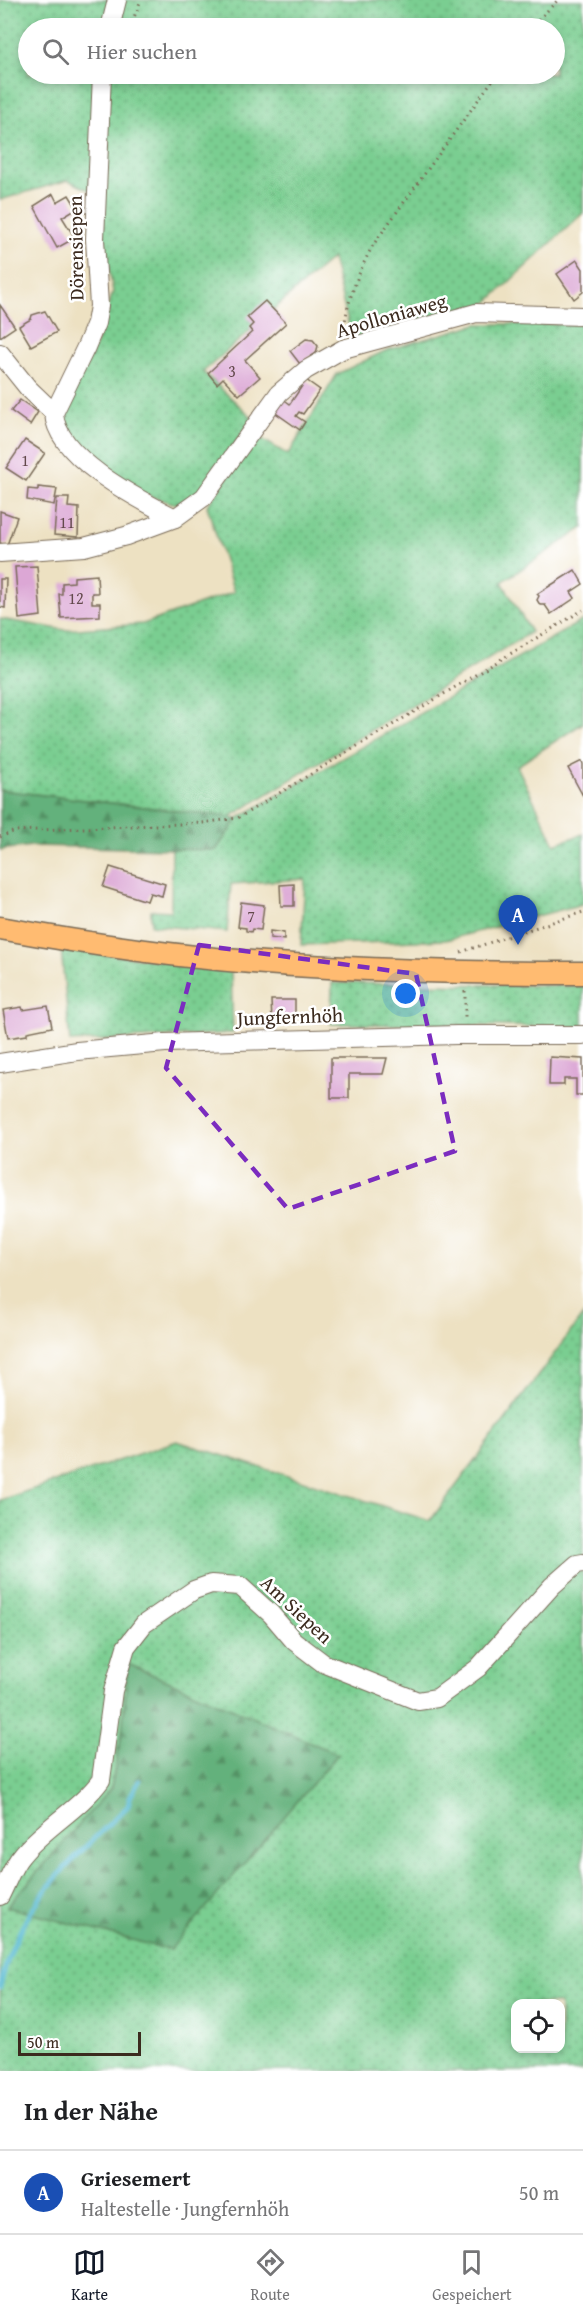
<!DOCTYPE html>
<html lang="de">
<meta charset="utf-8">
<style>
:root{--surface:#fff;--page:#f6f6f6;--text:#202124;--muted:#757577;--line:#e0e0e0;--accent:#111827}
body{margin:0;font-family:"Gentium Book Plus",serif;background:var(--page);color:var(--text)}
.controls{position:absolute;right:18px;bottom:18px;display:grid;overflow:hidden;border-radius:12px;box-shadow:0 3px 9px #0003}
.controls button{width:54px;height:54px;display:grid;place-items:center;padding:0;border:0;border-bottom:2px solid var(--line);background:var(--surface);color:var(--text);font:30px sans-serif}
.scale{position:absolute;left:18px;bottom:15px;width:123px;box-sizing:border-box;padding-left:6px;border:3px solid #3b2a1e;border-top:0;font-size:16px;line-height:21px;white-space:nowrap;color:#3b2a1e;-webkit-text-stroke:4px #fff;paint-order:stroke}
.you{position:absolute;left:406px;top:994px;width:21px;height:21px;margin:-15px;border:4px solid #fff;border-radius:50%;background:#1a73e8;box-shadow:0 0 0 9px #1a73e833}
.badge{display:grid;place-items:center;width:39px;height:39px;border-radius:50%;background:var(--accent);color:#fff;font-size:20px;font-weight:700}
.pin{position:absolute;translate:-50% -50px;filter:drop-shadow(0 2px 3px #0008)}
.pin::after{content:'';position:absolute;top:32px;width:21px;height:18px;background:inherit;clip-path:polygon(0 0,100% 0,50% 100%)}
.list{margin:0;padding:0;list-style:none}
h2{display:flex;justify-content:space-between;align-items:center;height:78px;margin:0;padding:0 24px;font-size:26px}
h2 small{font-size:20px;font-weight:400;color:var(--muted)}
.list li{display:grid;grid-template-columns:39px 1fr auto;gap:18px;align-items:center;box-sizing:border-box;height:84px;padding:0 24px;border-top:2px solid var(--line)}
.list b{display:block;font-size:22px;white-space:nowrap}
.list p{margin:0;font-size:20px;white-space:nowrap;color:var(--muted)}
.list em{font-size:20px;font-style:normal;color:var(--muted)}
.icon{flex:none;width:33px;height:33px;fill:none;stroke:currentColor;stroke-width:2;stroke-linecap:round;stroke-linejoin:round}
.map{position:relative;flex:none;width:583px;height:2071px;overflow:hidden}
.search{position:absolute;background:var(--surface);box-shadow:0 3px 9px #0003;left:18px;right:18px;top:18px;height:66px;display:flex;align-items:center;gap:15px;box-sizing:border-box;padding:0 21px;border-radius:33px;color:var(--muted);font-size:22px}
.sheet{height:162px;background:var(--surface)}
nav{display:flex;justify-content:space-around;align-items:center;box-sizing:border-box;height:84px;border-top:2px solid var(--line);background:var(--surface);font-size:16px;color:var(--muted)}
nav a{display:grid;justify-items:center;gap:3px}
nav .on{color:var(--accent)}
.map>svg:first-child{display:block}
.grass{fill:url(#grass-dots);stroke:#5a7c58;stroke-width:1.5;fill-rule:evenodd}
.forest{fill:url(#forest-firs);stroke:#4f6e4c;stroke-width:1.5}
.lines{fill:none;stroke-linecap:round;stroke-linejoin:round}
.stream{stroke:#53b8d1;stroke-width:5}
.building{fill:#dca7d5}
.minor-casing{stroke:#796a57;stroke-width:20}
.major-casing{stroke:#796a57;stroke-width:25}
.path{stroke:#796a57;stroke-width:3;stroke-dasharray:1.5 4.5;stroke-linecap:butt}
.minor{stroke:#fff;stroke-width:18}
.major{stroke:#ffbb71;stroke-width:22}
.marked{fill:none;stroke:#7b2cbf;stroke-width:4.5;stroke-dasharray:12 8;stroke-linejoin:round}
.labels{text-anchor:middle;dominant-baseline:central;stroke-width:5;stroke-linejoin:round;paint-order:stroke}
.number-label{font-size:16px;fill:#63494c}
.street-label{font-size:20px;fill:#3b2a1e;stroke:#fff}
</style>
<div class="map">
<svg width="583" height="2071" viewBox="0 0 583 2071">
<defs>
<pattern id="grass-dots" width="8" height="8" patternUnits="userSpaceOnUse" patternTransform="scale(1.5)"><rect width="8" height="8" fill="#7ace91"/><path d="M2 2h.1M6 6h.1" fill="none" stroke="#65a776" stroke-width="1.8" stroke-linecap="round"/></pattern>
<pattern id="forest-firs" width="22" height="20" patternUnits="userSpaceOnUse" patternTransform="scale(1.5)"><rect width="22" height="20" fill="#63b17b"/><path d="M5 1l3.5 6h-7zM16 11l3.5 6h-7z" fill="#539064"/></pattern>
</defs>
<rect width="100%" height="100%" fill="#fff"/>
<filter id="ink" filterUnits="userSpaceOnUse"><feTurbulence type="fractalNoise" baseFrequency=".0167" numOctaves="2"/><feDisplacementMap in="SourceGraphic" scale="12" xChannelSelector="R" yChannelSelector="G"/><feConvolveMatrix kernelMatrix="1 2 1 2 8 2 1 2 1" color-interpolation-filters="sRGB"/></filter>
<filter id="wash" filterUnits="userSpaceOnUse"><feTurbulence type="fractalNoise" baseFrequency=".008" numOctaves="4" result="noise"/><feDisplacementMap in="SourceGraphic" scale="24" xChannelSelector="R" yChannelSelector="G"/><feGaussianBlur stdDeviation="1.35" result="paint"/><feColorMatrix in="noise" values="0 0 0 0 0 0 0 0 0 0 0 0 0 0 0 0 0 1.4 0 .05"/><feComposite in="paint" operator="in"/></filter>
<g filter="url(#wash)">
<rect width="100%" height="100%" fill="#ede1c2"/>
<!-- grass -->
<g class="grass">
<path d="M0,0H583V213L479,310L353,342L332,258L203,372L253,418L200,493L176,504L128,490L73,439L64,413L96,344L113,292L97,194L68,180L0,200ZM28,28H554V74H28Z"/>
<polygon points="477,324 583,324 583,528 502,582 531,632 230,817 0,790 0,619 65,630 143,624 234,592 207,506 257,436 288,455 337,374 387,350"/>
<polygon points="583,620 583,723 517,766 555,844 583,834 583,904 446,940 301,945 305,879 231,884 227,932 151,925 151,910 171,911 172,849 216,850 238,818"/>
<polygon points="61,949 231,969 233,1033 70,1042"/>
<polygon points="332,983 583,986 583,1027 331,1024"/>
<path d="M583,1315V2071H0V1500L177,1441L430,1521ZM122,1734L170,1950L8,1906L111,1788ZM516,2004H560V2048H516Z"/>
</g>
<!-- forest -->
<g class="forest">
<polygon points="0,790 230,817 238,818 216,850 32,846 0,850"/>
<polygon points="128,1664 338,1754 170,1950 7,1907 111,1788 122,1734"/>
</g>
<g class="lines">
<!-- stream -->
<path class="stream" d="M0,1987C20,1902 68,1864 128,1806L130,1797L139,1781"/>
</g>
<g id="blocks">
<!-- building -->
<g class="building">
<polygon points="53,194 57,202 69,195 77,208 62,217 75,238 57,248 34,206"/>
<polygon points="577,260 583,269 583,292 574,299 557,274"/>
<polygon points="265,301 286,323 245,360 260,377 239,395 223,378 217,384 208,373 252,332 249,328 253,324 247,317"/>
<polygon points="0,305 15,327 0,337"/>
<polygon points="45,311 57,332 31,346 19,326 31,319 32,315"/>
<polygon points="306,339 313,340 318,346 316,353 300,364 290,351"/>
<polygon points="306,380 320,390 303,414 299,412 296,416 305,422 300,430 273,411 282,398 290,404"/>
<polygon points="20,400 38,412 30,425 11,411"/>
<polygon points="25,440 45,453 26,481 6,468"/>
<polygon points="38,487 57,489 54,505 27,500 28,489 38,490"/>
<polygon points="57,498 69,498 68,507 79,508 78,537 54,535"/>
<polygon points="0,511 17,517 7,545 0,543"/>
<polygon points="37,566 41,616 19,619 15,567"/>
<polygon points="575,570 583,584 571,592 575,598 551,614 545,605 540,605 537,600 539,596 537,594"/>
<polygon points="97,575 98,593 92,593 92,603 100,603 100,616 61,618 59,594 62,594 62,583 74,582 74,577"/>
<polygon points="0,579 6,579 5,608 0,607"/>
<polygon points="582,761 583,764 583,796 568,768"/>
<polygon points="110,867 165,884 162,896 150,893 147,901 103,887"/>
<polygon points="294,884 294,906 281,906 280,885"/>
<polygon points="241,902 264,905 261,930 252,929 251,932 246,931 246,928 238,927"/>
<polygon points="270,931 284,933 284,940 270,938"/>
<polygon points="271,1000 295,1000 295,1021 272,1022"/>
<polygon points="48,1006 52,1027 27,1032 27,1035 8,1038 3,1010 22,1007 23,1010"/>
<polygon points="550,1057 583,1059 583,1095 576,1095 576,1079 564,1079 564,1085 549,1085"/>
<polygon points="331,1058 387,1058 383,1074 349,1074 349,1098 331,1098"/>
</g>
</g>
</g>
<g filter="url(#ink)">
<use href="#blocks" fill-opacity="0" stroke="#796a57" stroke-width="1.5"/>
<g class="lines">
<defs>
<g id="minor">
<polyline points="110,28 117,0"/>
<path d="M102,74L95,239L99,306L96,323L86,347L54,413C56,458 140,500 175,518"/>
<polyline points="0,353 28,388 54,413"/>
<polyline points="0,553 84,547 126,536 175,518 204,497 279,393 306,370 343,349 476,313 583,316"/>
<polyline points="0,1063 77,1051 165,1043 457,1035 583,1035"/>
<path d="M0,1896C7,1883 12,1866 22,1855C45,1827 80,1809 101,1780L113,1691L126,1647L144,1624L194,1590L211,1584L240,1586L271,1614L294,1641L323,1663L418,1701L437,1698L478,1668L552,1586L577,1564L583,1563"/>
</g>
<path id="major" d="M0,928C83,943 168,956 252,962C362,971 473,973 583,973"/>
</defs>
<!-- minor casing -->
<use href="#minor" class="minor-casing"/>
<!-- major casing -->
<use href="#major" class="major-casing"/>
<!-- path -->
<g class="path">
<polyline points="130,27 141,0"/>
<polyline points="530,28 558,0"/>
<path d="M344,332C346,302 359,271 373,245L497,74"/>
<polyline points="0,837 15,831 202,823 238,818 583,610"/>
<polyline points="461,952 583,912"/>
<polyline points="465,991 465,1020"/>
</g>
<!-- minor -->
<use href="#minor" class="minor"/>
<!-- major -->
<use href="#major" class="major"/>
</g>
</g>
<!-- marked area -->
<path class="marked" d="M199,945L416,974L455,1151L288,1209L166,1068Z"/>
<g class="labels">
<!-- number labels -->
<g class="number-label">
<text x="232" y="371">3</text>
<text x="25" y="460">1</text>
<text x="67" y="522">11</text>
<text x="76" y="598">12</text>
<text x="251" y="916">7</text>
</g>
<!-- street labels -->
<g class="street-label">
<text transform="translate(75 248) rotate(-91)">Dörensiepen</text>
<text transform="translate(391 315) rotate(-16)">Apolloniaweg</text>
<text transform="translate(290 1016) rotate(-2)">Jungfernhöh</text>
<text transform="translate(297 1609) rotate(43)">Am Siepen</text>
</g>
</g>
</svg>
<div class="controls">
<button><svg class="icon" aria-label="locate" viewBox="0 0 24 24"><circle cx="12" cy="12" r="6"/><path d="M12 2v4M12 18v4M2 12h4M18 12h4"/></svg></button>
</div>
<div class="scale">50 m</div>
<div class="you"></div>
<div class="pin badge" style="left:518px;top:945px;background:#1a4fb4">A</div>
<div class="search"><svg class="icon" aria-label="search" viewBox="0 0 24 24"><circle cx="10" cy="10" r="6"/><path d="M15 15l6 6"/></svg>Hier suchen</div>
</div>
<section class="sheet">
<h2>In der Nähe<small></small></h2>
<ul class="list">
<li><span class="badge" style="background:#1a4fb4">A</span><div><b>Griesemert</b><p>Haltestelle · Jungfernhöh</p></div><em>50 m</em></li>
</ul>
</section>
<nav>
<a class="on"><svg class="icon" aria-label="map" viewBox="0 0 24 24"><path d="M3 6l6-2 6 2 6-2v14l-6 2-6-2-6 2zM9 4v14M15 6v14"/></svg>Karte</a>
<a><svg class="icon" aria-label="directions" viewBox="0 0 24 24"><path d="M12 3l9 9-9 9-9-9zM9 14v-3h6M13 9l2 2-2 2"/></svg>Route</a>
<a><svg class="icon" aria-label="saved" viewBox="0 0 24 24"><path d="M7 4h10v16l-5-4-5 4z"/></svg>Gespeichert</a>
</nav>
